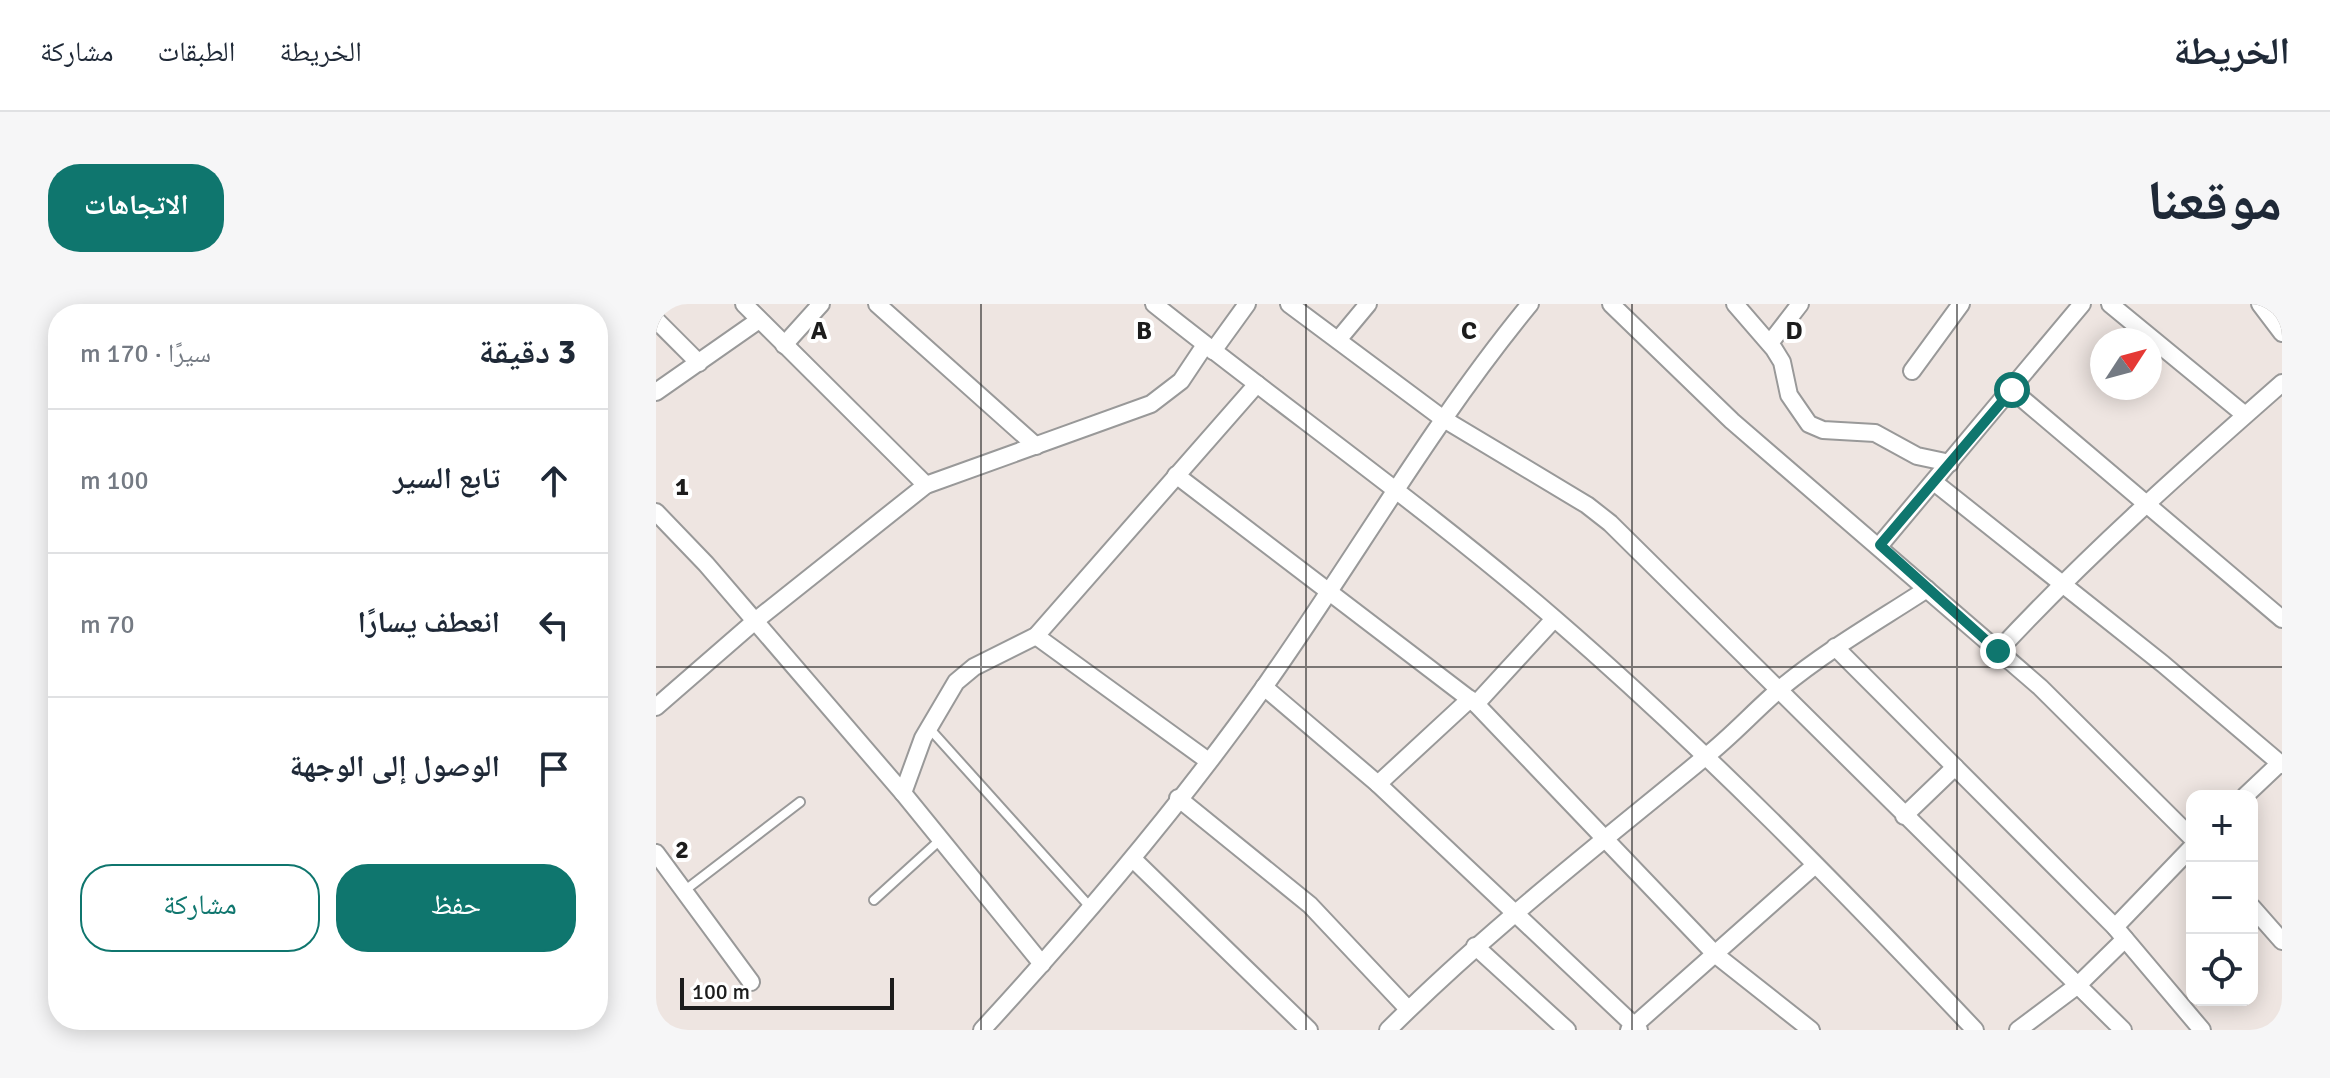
<!DOCTYPE html>
<html lang="ar">
<meta charset="utf-8">
<style>
:root{--surface:#fff;--page:#f6f6f7;--text:#1f2937;--muted:#747a83;--line:#e0e1e3;--accent:#0f766e}
body{margin:0;font-family:Signika,"Noto Naskh Arabic",sans-serif;background:var(--page);color:var(--text);direction:rtl}
.controls{position:absolute;right:24px;bottom:24px;display:grid;overflow:hidden;border-radius:16px;box-shadow:0 4px 20px #0003}
.controls button{width:72px;height:72px;display:grid;place-items:center;padding:0;border:0;border-bottom:2px solid var(--line);background:var(--surface);color:var(--text);font:40px sans-serif}
.compass{position:absolute;left:1434px;top:24px;width:72px;height:72px;border-radius:50%;background:var(--surface);box-shadow:0 4px 20px #0003;rotate:54deg}
.scale{position:absolute;left:24px;bottom:20px;width:214px;box-sizing:border-box;padding-left:8px;border:4px solid #1c1c1c;border-top:0;font-size:22px;line-height:28px;white-space:nowrap;color:#1c1c1c;-webkit-text-stroke:6px #fff;paint-order:stroke}
.stop{position:absolute;width:24px;height:24px;margin:-18px;border:6px solid #0f766e;border-radius:50%;background:#fff}
.stop.end{background:#0f766e;border-color:#fff;box-shadow:0 2px 8px #0008}
.list{margin:0;padding:0;list-style:none}
h2{display:flex;justify-content:space-between;align-items:center;height:104px;margin:0;padding:0 32px;font-size:34px}
h2 small{font-size:26px;font-weight:400;color:var(--muted)}
.list li{display:grid;grid-template-columns:52px 1fr auto;gap:24px;align-items:center;box-sizing:border-box;height:144px;padding:0 32px;border-top:2px solid var(--line)}
.list b{display:block;font-size:30px;white-space:nowrap}
.list em{font-size:26px;font-style:normal;color:var(--muted)}
.actions{display:flex;gap:16px;padding:24px 32px}
.actions a{flex:1;padding:18px 0;border:2px solid var(--accent);border-radius:32px;text-align:center;font-size:28px;color:var(--accent)}
.actions .main{background:var(--accent);color:#fff}
.icon{flex:none;width:44px;height:44px;fill:none;stroke:currentColor;stroke-width:2;stroke-linecap:round;stroke-linejoin:round}
.map{position:relative;flex:none;width:1626px;height:726px;overflow:hidden;direction:ltr;border-radius:32px}
header{display:flex;align-items:center;gap:48px;box-sizing:border-box;height:112px;padding:0 40px;background:var(--surface);border-bottom:2px solid var(--line)}
header strong{font-size:38px}
nav{display:flex;gap:44px;margin-inline-start:auto;font-size:28px}
.intro{display:flex;align-items:center;justify-content:space-between;box-sizing:border-box;height:192px;padding:0 48px}
h1{margin:0;font-size:56px}
.button{padding:20px 36px;border-radius:32px;background:var(--accent);color:#fff;font-size:28px;font-weight:700}
main{display:flex;gap:48px;padding:0 48px}
aside{flex:1;background:var(--surface);border-radius:32px;box-shadow:0 4px 20px #0003}
.map>svg:first-child{display:block}
.lines{fill:none;stroke-linecap:round;stroke-linejoin:round}
.service-casing{stroke:#999;stroke-width:12}
.minor-casing{stroke:#999;stroke-width:20}
.service{stroke:#fff;stroke-width:8}
.minor{stroke:#fff;stroke-width:16}
.route{stroke:#0f766e;stroke-width:10}
.grid{fill:none;stroke:#1c1c1c;stroke-width:2;stroke-opacity:0.55}
.grid-label{font-size:26px;text-anchor:middle;font-weight:bold;fill:#1c1c1c;stroke:#fff;stroke-width:8;stroke-linejoin:round;paint-order:stroke}
</style>
<header>
<strong>الخريطة</strong>
<nav><a>الخريطة</a><a>الطبقات</a><a>مشاركة</a></nav>
</header>
<div class="intro"><h1>موقعنا</h1><a class="button">الاتجاهات</a></div>
<main>
<div class="map">
<svg width="1626" height="726" viewBox="0 0 1626 726">
<rect width="100%" height="100%" fill="#eee5e1"/>
<g class="lines">
<defs>
<g id="service">
<polyline points="273,424 435,604"/>
<polyline points="28,587 144,498"/>
<polyline points="218,596 284,536"/>
</g>
<g id="minor">
<polyline points="88,0 270,181"/>
<polyline points="221,0 380,142"/>
<path d="M498,0C631,106 770,204 899,315C1047,443 1185,584 1319,726"/>
<polyline points="633,0 786,114 931,201 954,219 1467,726"/>
<polyline points="955,0 1076,117 1384,383 1536,534"/>
<polyline points="1079,0 1118,45 1126,58 1133,91 1153,120 1167,126 1219,129 1261,152 1294,159"/>
<polyline points="1454,0 1589,111"/>
<polyline points="1604,0 1626,29"/>
<polyline points="0,16 43,59"/>
<polyline points="682,36 712,0"/>
<polyline points="1114,39 1144,0"/>
<polyline points="128,41 165,0"/>
<polyline points="557,47 591,0"/>
<polyline points="1256,67 1305,0"/>
<polyline points="1356,86 1626,315"/>
<polyline points="0,88 103,16"/>
<polyline points="520,171 820,400 1060,651 1155,726"/>
<polyline points="1278,178 1507,360 1626,461"/>
<polyline points="0,208 50,260 247,489 386,660"/>
<polyline points="1224,241 1426,0"/>
<polyline points="380,332 551,456"/>
<polyline points="1179,343 1299,463 1248,512"/>
<path d="M1342,347C1431,251 1527,166 1626,79"/>
<polyline points="608,383 722,480 983,726"/>
<polyline points="820,400 898,315"/>
<polyline points="0,403 99,317 270,181 495,100 525,77 549,41"/>
<polyline points="1299,463 1459,623 1546,726"/>
<polyline points="722,480 814,395"/>
<polyline points="247,489 267,434 300,378 318,363 380,332 601,80"/>
<polyline points="1589,492 1624,459"/>
<polyline points="522,494 654,601 752,705"/>
<polyline points="0,549 95,678"/>
<polyline points="477,555 653,726"/>
<polyline points="1596,603 1626,637"/>
<polyline points="1459,623 1536,543"/>
<polyline points="819,642 911,726"/>
<path d="M326,726C427,616 525,501 611,379C700,253 776,119 874,0"/>
<path d="M732,726C831,627 941,542 1049,453C1076,432 1099,406 1125,384C1171,346 1222,317 1271,285"/>
<polyline points="973,726 1158,562"/>
<polyline points="1362,726 1422,681 1469,635"/>
</g>
</defs>
<!-- service casing -->
<use href="#service" class="service-casing"/>
<!-- minor casing -->
<use href="#minor" class="minor-casing"/>
<!-- service -->
<use href="#service" class="service"/>
<!-- minor -->
<use href="#minor" class="minor"/>
</g>
<g class="lines">
<!-- route -->
<polyline class="route" points="1342,347 1224,241 1356,86"/>
</g>
<!-- grid -->
<path class="grid" d="M325,0V726M650,0V726M976,0V726M1301,0V726M0,363H1626"/>
<g class="grid-label">
<text x="163" y="35">A</text>
<text x="488" y="35">B</text>
<text x="813" y="35">C</text>
<text x="1138" y="35">D</text>
<text x="26" y="191">1</text>
<text x="26" y="554">2</text>
</g>
</svg>
<div class="controls">
<button>+</button>
<button>−</button>
<button><svg class="icon" aria-label="locate" viewBox="0 0 24 24"><circle cx="12" cy="12" r="6"/><path d="M12 2v4M12 18v4M2 12h4M18 12h4"/></svg></button>
</div>
<svg class="compass" viewBox="-18 -18 36 36"><path d="M0-13l5 13h-10z" fill="#e53935"/><path d="M0 13l5-13h-10z" fill="#747a83"/></svg>
<div class="scale">100 m</div>
<div class="stop" style="left:1356px;top:86px"></div>
<div class="stop end" style="left:1342px;top:347px"></div>
</div>
<aside>
<h2>3 دقيقة<small>سيرًا · 170 m</small></h2>
<ul class="list">
<li><svg class="icon" aria-label="ahead" viewBox="0 0 24 24"><path d="M12 20V5M6 11l6-6 6 6"/></svg><div><b>تابع السير</b></div><em>100 m</em></li>
<li><svg class="icon" aria-label="left" viewBox="0 0 24 24"><path d="M17 20v-9H6M10 6l-5 5 5 5"/></svg><div><b>انعطف يسارًا</b></div><em>70 m</em></li>
<li><svg class="icon" aria-label="arrive" viewBox="0 0 24 24"><path d="M6 21V4h12l-3 4 3 4H6"/></svg><div><b>الوصول إلى الوجهة</b></div></li>
</ul>
<div class="actions"><a class="main">حفظ</a><a>مشاركة</a></div>
</aside>
</main>
